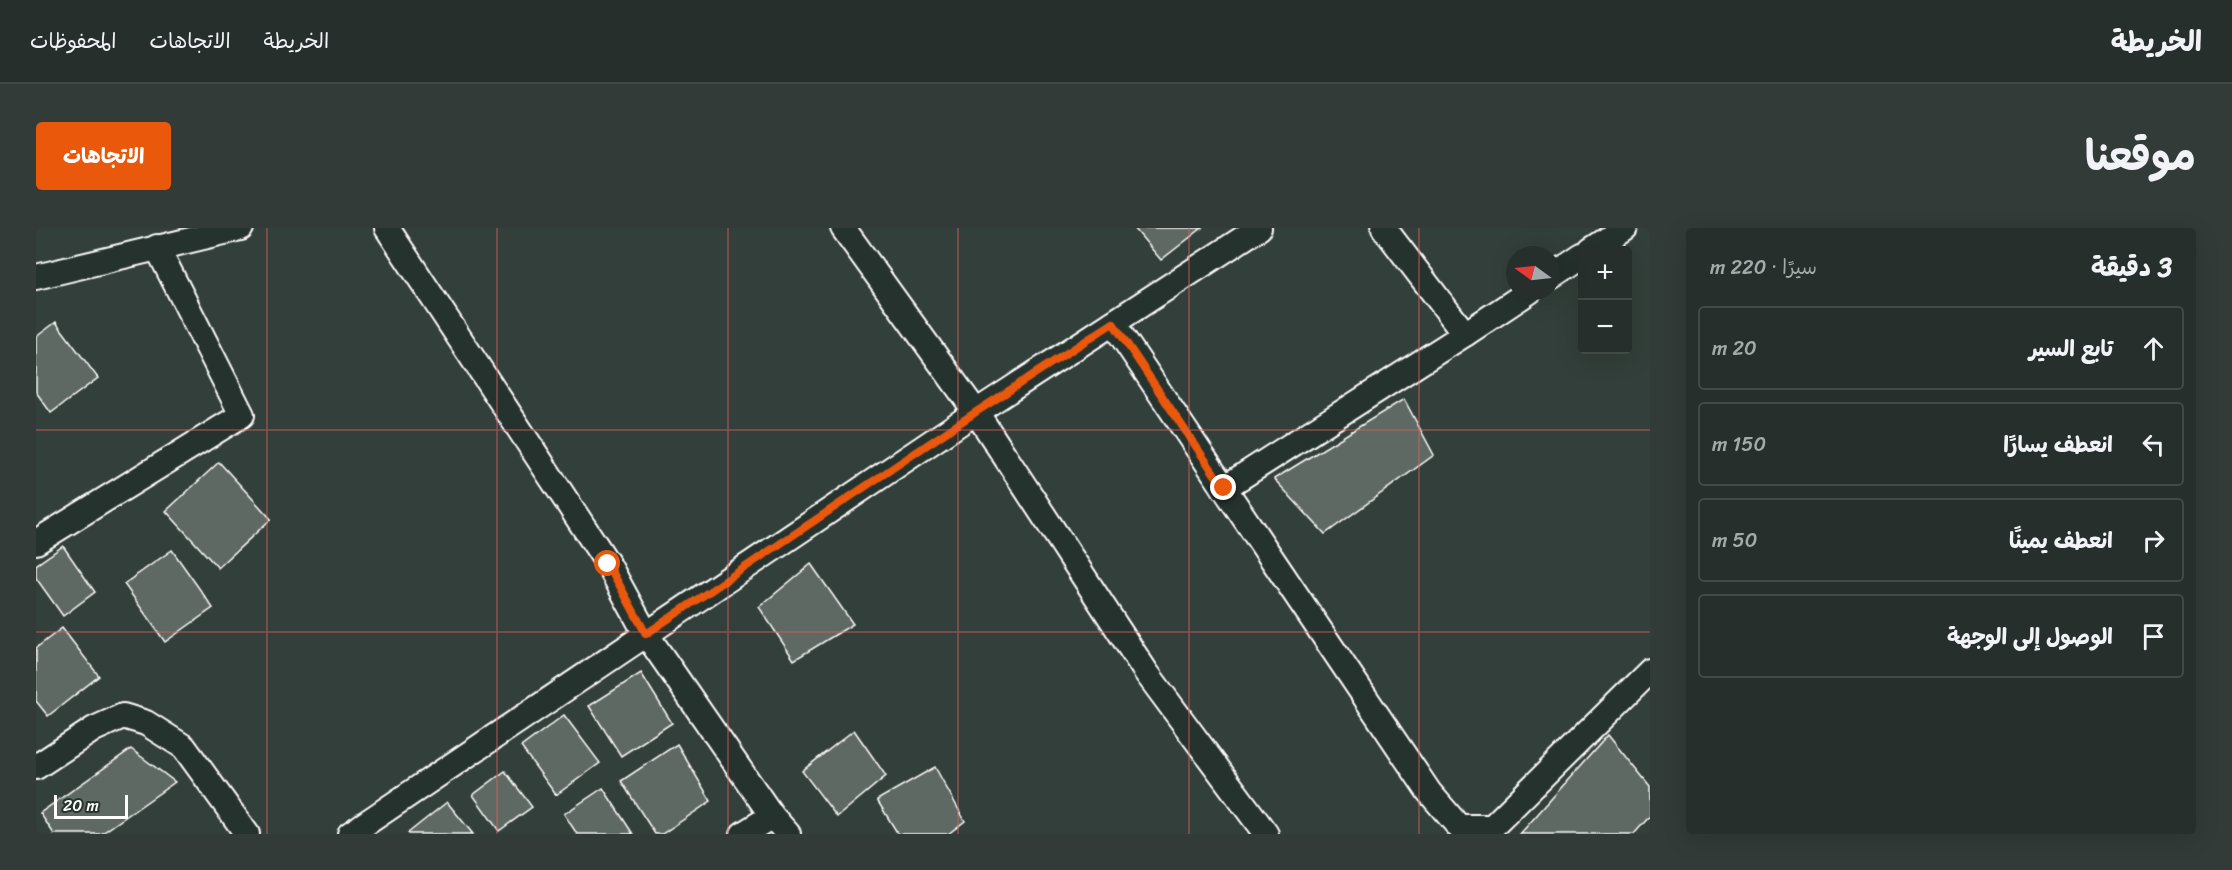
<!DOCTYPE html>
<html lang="ar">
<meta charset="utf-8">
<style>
:root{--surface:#262f2c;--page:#323b38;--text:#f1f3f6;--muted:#a4a9a9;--line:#424a48;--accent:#ea580c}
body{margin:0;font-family:Sriracha,"Playpen Sans Arabic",sans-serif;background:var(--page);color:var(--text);direction:rtl}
.controls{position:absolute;right:18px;top:18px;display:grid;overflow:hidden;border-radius:6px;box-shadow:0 6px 24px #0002}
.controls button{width:54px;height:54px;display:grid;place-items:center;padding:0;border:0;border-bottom:2px solid var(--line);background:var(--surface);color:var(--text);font:30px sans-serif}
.compass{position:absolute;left:1470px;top:18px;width:54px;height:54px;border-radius:50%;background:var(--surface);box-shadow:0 6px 24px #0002;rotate:285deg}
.scale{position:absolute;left:18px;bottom:15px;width:74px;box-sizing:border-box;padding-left:6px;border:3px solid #fff;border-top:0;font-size:16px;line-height:21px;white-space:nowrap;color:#fff;-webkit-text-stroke:4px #26332d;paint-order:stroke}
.stop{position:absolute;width:18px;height:18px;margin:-14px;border:4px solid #ea580c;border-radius:50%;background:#fff}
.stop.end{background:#ea580c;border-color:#fff;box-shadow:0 2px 6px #0008}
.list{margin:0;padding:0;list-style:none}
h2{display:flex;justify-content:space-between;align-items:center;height:78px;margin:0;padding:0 24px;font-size:26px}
h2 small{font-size:20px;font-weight:400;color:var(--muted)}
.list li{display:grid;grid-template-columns:39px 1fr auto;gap:18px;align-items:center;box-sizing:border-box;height:84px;margin:0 12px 12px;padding:0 12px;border:2px solid var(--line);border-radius:6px}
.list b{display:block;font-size:22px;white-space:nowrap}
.list em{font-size:20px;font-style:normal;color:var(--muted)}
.icon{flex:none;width:33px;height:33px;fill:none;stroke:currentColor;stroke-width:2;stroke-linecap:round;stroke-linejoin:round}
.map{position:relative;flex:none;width:1614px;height:606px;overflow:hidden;direction:ltr;border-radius:6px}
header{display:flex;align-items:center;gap:36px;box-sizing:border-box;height:84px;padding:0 30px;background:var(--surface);border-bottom:2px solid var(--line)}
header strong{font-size:28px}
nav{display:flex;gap:33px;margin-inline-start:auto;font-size:21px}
.intro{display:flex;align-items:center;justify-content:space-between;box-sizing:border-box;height:144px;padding:0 36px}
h1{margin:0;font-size:42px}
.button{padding:15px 27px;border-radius:6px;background:var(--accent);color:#fff;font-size:21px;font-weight:700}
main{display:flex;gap:36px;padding:0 36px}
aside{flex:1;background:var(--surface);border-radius:6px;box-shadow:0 6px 24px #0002}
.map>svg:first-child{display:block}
.building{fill:#5f6964;stroke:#fff;stroke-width:1.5}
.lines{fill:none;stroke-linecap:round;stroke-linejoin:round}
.minor-casing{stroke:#fff;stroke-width:28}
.minor{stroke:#26332d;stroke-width:24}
.route{stroke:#ea580c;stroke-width:8}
.grid{fill:none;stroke:#e05e5e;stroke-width:1.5;stroke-opacity:0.55}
</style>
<header>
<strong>الخريطة</strong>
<nav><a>الخريطة</a><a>الاتجاهات</a><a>المحفوظات</a></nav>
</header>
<div class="intro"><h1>موقعنا</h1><a class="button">الاتجاهات</a></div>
<main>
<aside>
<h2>3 دقيقة<small>سيرًا · 220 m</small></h2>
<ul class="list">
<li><svg class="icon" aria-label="ahead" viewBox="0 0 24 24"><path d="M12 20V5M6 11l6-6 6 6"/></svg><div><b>تابع السير</b></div><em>20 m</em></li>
<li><svg class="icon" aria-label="left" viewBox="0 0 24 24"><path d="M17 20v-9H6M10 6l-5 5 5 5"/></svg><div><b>انعطف يسارًا</b></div><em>150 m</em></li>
<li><svg class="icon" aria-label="right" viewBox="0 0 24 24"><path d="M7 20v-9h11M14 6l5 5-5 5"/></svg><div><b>انعطف يمينًا</b></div><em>50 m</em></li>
<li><svg class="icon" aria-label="arrive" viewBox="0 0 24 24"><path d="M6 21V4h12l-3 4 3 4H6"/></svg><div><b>الوصول إلى الوجهة</b></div></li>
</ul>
</aside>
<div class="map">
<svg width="1614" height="606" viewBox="0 0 1614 606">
<rect width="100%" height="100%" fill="#333f3a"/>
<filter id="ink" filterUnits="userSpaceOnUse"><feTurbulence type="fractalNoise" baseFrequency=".0167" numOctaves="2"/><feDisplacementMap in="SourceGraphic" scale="12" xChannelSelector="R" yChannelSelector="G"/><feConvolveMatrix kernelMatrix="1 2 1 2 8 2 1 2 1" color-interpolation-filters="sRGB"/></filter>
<g filter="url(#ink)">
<!-- building -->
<g class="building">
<polygon points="1098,0 1166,0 1125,32"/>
<polygon points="20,94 62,150 15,185 0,164 0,109"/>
<polygon points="1368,171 1398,227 1289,306 1238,251"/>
<polygon points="183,234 235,291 182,340 130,283"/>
<polygon points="27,318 59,364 27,388 0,350 0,337"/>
<polygon points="136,322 177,380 129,414 88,356"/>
<polygon points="775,336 817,396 758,432 723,379"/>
<polygon points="26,400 63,448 12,488 0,473 0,420"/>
<polygon points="605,445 636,495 585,528 553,478"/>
<polygon points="528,487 564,535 520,567 485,519"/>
<polygon points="818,502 850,548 801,589 766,543"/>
<polygon points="1572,507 1614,559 1614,588 1598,606 1484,606"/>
<polygon points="641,516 675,573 626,606 619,606 585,553"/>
<polygon points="95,521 139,554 65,606 18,606 4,585"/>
<polygon points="899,539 929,593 912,606 862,606 841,572"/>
<polygon points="469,543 496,579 463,603 437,567"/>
<polygon points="567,560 597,606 541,606 528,586"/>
<polygon points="411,574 437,606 373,606 372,605"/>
</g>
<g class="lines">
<defs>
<g id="minor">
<polyline points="351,0 572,336 610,406 736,588 752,606"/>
<polyline points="807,0 940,184 1110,444 1230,606"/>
<polyline points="1348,0 1429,106 1494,63"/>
<polyline points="1555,22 1589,0"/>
<polyline points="0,49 205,0"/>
<polyline points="1515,49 1546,28"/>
<polyline points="1077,95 1393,564 1423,599 1456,599 1614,443"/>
<polyline points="1188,260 1429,106"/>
<polyline points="0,314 206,187 121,19"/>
<polyline points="0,539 58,501 87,488 110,495 148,519 211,606"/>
<polyline points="314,606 940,184 1223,0"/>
<polyline points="707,606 736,588"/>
</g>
</defs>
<!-- minor casing -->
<use href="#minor" class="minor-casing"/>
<!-- minor -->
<use href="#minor" class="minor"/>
</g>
</g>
<g class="lines" filter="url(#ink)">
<!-- route -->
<polyline class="route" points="572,336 610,406 940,184 1077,95 1188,260"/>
</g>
<!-- grid -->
<path class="grid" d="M231,0V606M461,0V606M692,0V606M922,0V606M1153,0V606M1383,0V606M0,202H1614M0,404H1614"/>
</svg>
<div class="controls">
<button>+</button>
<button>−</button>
</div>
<svg class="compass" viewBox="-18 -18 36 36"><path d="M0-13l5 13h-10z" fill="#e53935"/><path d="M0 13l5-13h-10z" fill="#a4a9a9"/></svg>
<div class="scale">20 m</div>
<div class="stop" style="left:572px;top:336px"></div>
<div class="stop end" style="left:1188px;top:260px"></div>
</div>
</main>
